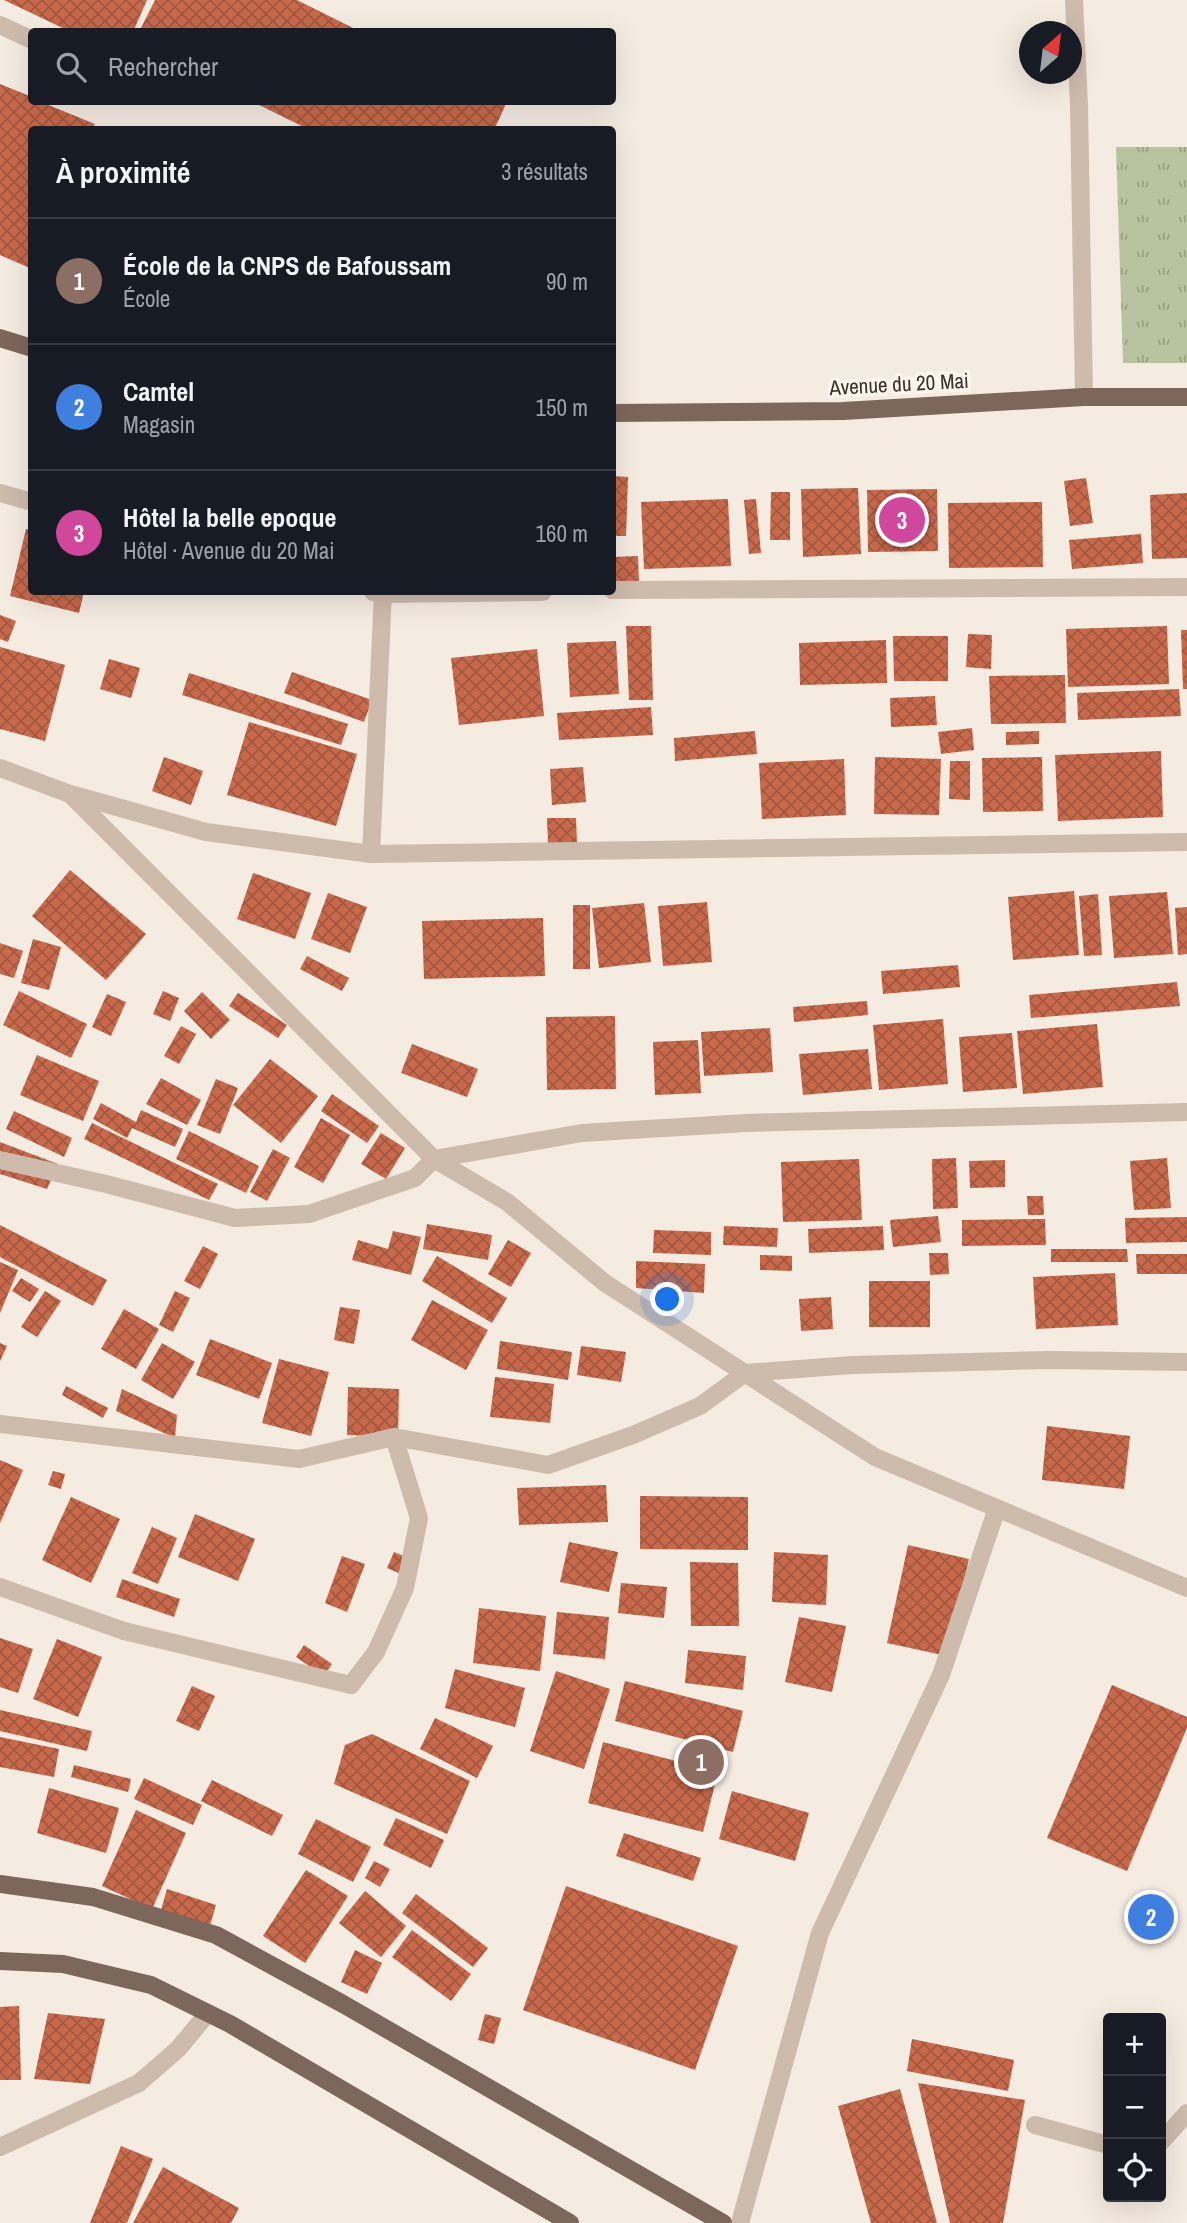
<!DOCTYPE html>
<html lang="fr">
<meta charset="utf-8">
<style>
:root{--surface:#171b24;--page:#20242c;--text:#f1f3f6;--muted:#9ea1a6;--line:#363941;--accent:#7c3aed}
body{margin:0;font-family:"Archivo Narrow",sans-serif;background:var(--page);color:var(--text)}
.controls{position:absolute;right:21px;bottom:21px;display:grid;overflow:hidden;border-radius:7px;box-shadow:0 7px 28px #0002}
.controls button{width:63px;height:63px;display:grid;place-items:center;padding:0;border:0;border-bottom:2px solid var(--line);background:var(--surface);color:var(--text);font:35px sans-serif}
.compass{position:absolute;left:1019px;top:21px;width:63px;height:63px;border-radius:50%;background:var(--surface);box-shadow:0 7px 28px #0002;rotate:28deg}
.you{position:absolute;left:668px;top:1300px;width:24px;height:24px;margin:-18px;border:5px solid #fff;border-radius:50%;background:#1a73e8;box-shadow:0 0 0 10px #1a73e833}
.badge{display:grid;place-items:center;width:46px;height:46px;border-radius:50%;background:var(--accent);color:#fff;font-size:23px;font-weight:700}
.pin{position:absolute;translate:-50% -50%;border:4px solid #fff;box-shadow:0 2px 7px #0006}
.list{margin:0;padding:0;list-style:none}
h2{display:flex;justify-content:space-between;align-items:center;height:91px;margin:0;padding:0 28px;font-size:30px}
h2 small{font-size:23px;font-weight:400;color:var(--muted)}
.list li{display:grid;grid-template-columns:46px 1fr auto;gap:21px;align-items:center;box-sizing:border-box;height:126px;padding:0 28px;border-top:2px solid var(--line)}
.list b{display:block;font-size:26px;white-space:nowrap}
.list p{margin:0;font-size:23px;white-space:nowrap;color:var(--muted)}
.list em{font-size:23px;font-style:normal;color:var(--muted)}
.icon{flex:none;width:38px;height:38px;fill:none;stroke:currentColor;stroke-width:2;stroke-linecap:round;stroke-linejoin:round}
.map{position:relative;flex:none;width:1187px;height:2223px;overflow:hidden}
.search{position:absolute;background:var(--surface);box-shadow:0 7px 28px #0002;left:28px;top:28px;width:588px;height:77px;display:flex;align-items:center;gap:18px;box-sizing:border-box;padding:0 24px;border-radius:7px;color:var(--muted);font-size:26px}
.panel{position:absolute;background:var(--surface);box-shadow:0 7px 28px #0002;left:28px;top:126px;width:588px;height:469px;border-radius:7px}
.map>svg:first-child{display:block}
.grass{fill:url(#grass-tufts)}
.building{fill:url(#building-cross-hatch)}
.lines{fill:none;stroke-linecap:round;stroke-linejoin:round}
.minor{stroke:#cdbbac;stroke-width:18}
.major{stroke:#7d675c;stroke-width:18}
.labels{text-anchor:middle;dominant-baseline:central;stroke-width:7;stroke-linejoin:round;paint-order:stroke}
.street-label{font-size:21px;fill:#3b302b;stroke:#fbf5ee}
</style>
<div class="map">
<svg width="1187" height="2223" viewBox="0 0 1187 2223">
<defs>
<pattern id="grass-tufts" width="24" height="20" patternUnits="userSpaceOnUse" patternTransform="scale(1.75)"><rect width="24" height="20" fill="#b8c4a0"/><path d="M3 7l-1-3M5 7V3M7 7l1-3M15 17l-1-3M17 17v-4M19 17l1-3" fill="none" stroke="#97a083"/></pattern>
<pattern id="building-cross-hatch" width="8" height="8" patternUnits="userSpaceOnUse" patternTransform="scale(1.75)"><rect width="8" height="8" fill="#c8694b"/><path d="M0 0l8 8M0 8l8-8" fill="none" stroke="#a4573f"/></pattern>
</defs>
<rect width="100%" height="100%" fill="#f4ebe1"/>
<!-- grass -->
<polygon class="grass" points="1116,147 1187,147 1187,363 1123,363"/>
<!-- building -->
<g class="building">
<polygon points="4,0 147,0 133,32 71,32"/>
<polygon points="155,0 297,0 361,32 139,32"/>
<polygon points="0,84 32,97 32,102 41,102 95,124 92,130 32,130 32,269 0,255"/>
<polygon points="253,102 501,102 506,104 494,130 310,130"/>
<polygon points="612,476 628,477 626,536 612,536"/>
<polygon points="1086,478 1093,523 1070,526 1064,481"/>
<polygon points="858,488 861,554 803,557 801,489"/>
<polygon points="937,489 938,551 868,552 867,490"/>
<polygon points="771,492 790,492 790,540 770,540"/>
<polygon points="1187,493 1187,558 1152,559 1150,495"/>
<polygon points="728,499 731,566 644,569 641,502"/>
<polygon points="756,499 761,553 749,554 744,500"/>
<polygon points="1042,502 1043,567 949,568 948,503"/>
<polygon points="26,529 32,530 32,592 84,592 79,613 10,596"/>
<polygon points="1141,534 1143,563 1072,569 1069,540"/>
<polygon points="638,556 639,582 612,583 612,557"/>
<polygon points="0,615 16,621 8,642 0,639"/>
<polygon points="626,626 651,626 653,700 629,700"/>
<polygon points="1167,626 1169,684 1068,687 1066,629"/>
<polygon points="1181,630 1187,630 1187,689 1183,689"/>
<polygon points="968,634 992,635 991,669 966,667"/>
<polygon points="893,636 948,636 948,681 894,681"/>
<polygon points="886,640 887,683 800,685 799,643"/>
<polygon points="616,641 619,694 570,697 567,643"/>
<polygon points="0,647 65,665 45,741 0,729"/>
<polygon points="537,649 544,716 459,725 451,658"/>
<polygon points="109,659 140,668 131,698 100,689"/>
<polygon points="292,672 372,700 364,722 284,693"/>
<polygon points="189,673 348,724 341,745 182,695"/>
<polygon points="1065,675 1066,723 991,724 989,676"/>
<polygon points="1179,689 1181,716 1078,720 1077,693"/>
<polygon points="935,696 937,725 891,727 890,698"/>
<polygon points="651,707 653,735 559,740 557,713"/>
<polygon points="249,722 357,754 336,826 227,795"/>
<polygon points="972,728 974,750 941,754 938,732"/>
<polygon points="755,731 757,754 675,761 674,738"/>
<polygon points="1039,731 1039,744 1006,745 1006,732"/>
<polygon points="1161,751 1163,817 1058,821 1055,755"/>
<polygon points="164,757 203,771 191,805 152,791"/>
<polygon points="875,757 941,759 939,815 874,814"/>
<polygon points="1042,757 1043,811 983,812 982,758"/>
<polygon points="844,759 846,815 762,819 759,763"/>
<polygon points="950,761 970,761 970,800 949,799"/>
<polygon points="583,767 586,802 552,805 550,769"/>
<polygon points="547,818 576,818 577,843 548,843"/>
<polygon points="70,870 146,934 106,980 32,916"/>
<polygon points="253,873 311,893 295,939 237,919"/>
<polygon points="1074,891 1079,955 1013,960 1008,897"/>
<polygon points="1167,892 1173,954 1114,958 1109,896"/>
<polygon points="328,893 367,907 350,953 311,939"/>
<polygon points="1098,894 1102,955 1084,956 1079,896"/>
<polygon points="707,902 712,962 663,966 658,906"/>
<polygon points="644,903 651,962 599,968 592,908"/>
<rect x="573" y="905" width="17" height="64"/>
<polygon points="1187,907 1187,954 1178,955 1175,908"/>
<polygon points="543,918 545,976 424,979 422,921"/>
<polygon points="33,939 61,947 49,990 21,983"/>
<polygon points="0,943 23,951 14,978 0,974"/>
<polygon points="307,956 349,978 342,991 300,969"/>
<polygon points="958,965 960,987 883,994 881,971"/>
<polygon points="1177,982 1180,1006 1031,1018 1029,995"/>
<polygon points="19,991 87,1024 71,1058 3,1025"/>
<polygon points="163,991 179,998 170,1021 153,1014"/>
<polygon points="202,992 230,1020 211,1039 184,1011"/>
<polygon points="238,993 287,1025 278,1038 229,1006"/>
<polygon points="107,994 126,1002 111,1036 92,1027"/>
<polygon points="867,1001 868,1015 794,1022 793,1007"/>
<polygon points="615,1016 616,1089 547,1090 546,1017"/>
<polygon points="943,1019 948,1084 879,1090 873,1025"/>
<polygon points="1097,1024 1103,1087 1023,1094 1017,1031"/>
<polygon points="181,1026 196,1034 179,1064 164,1056"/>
<polygon points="770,1028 773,1072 704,1076 701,1032"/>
<polygon points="1012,1033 1017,1088 963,1092 959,1037"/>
<polygon points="698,1040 701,1093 655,1095 653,1042"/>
<polygon points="412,1044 478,1069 467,1097 401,1073"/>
<polygon points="868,1049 872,1089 803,1095 799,1054"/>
<polygon points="37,1055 99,1081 83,1121 20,1095"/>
<polygon points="270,1059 318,1096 281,1143 233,1105"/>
<polygon points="161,1078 201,1100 187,1125 146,1104"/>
<polygon points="216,1079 238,1088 220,1134 197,1125"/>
<polygon points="332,1094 379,1126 367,1143 321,1111"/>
<polygon points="101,1103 136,1122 141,1110 183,1129 175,1147 132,1128 127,1138 93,1119"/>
<polygon points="14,1111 72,1138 64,1157 6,1129"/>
<polygon points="321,1118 350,1135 323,1183 294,1167"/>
<polygon points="92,1123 218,1184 209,1200 84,1139"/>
<polygon points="189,1131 259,1166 246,1193 176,1159"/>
<polygon points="381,1133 405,1148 386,1179 361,1164"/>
<polygon points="0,1142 58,1164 47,1189 0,1174"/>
<polygon points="273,1149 290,1158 267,1201 250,1192"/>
<polygon points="956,1158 958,1208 933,1209 932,1159"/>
<polygon points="1167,1158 1171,1208 1134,1210 1130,1161"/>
<polygon points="859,1159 862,1220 783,1222 781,1162"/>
<polygon points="1005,1160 1005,1187 970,1188 969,1161"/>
<polygon points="1027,1196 1043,1196 1044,1215 1028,1215"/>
<polygon points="938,1216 941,1242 893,1247 890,1220"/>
<polygon points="1187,1217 1187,1242 1126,1243 1125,1218"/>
<polygon points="1045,1219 1046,1245 962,1246 962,1220"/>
<polygon points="427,1224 492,1235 488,1260 423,1249"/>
<polygon points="0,1225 107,1280 93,1306 0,1257"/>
<polygon points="724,1226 778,1228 777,1247 723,1245"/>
<polygon points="883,1226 884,1250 809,1253 808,1229"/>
<polygon points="654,1230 711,1232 711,1255 653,1253"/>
<polygon points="393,1231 421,1237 411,1275 352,1260 358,1240 388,1249"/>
<polygon points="508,1240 531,1253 511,1287 488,1274"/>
<polygon points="203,1246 218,1254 200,1289 184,1281"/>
<polygon points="1051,1249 1127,1249 1128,1262 1051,1262"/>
<polygon points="929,1253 948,1253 949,1274 930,1275"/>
<polygon points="1136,1254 1187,1254 1187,1274 1137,1274"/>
<polygon points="760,1255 792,1256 792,1271 760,1270"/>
<polygon points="437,1256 507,1298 492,1323 422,1281"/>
<polygon points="636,1261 705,1264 704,1293 636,1288"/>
<polygon points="0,1262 18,1270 0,1313"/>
<polygon points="1115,1273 1118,1325 1036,1329 1033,1277"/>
<polygon points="21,1278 39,1289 30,1302 12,1291"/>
<rect x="869" y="1281" width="61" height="46"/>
<polygon points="45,1291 61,1301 37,1337 21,1327"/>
<polygon points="175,1291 190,1298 173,1332 159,1325"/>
<polygon points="831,1297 833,1329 801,1331 799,1299"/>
<polygon points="432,1300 488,1330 466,1370 411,1340"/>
<polygon points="340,1307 360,1310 354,1344 334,1340"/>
<polygon points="124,1309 159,1329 136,1369 101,1349"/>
<polygon points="210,1339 272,1363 259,1399 196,1375"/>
<polygon points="500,1341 572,1352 568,1380 497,1369"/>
<polygon points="0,1343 7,1346 0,1361"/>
<polygon points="162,1343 195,1362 173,1399 141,1380"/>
<polygon points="581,1346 626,1352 621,1382 577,1375"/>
<polygon points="279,1359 329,1372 311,1436 262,1423"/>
<polygon points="495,1377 554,1384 550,1423 490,1417"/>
<polygon points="66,1386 108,1408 103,1418 62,1395"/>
<polygon points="348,1387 399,1389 398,1437 347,1435"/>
<polygon points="122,1389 177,1415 175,1438 116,1411"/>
<polygon points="1047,1426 1130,1436 1124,1489 1042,1480"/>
<polygon points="0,1460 23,1470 0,1523"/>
<polygon points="53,1471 65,1474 61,1489 48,1485"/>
<polygon points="606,1485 608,1522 519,1525 517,1488"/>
<polygon points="640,1496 748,1497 748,1550 640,1549"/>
<polygon points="71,1497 120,1519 91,1583 42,1560"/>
<polygon points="195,1514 255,1539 238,1581 178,1557"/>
<polygon points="152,1527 177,1538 158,1584 132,1573"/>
<polygon points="569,1542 618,1552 609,1592 560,1582"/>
<polygon points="908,1545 969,1559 947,1656 887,1643"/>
<polygon points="394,1552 415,1561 408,1577 387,1568"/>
<polygon points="774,1552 828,1555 826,1605 772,1602"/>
<polygon points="342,1556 365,1564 347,1612 325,1603"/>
<polygon points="690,1562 738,1563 739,1626 691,1626"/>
<polygon points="122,1579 180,1599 174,1617 116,1597"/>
<polygon points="621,1583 667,1587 664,1618 618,1613"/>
<polygon points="479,1608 546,1616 540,1671 473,1663"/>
<polygon points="557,1612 609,1617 605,1659 553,1654"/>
<polygon points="799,1617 846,1626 832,1692 785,1682"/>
<polygon points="0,1638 33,1649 18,1693 0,1687"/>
<polygon points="57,1639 102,1657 78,1717 33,1699"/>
<polygon points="304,1645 332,1664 324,1676 296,1657"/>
<polygon points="688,1650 746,1656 743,1690 685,1683"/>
<polygon points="455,1669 525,1688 515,1727 445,1708"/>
<polygon points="556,1671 610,1689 584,1769 530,1751"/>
<polygon points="625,1681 743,1711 733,1752 615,1721"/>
<polygon points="1112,1685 1187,1717 1187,1728 1127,1871 1047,1838"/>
<polygon points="192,1686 215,1696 199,1731 176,1721"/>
<polygon points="0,1710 92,1731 87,1751 0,1731"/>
<polygon points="435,1718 493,1746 477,1778 420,1749"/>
<polygon points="372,1734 470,1781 447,1834 334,1784 345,1745"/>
<polygon points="0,1737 59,1749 54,1777 0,1767"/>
<polygon points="603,1742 718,1772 703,1832 588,1803"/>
<polygon points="74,1765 131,1779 128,1792 71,1777"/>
<polygon points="144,1778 202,1805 193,1825 134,1799"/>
<polygon points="212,1780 283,1815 272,1836 201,1801"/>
<polygon points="49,1788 119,1808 106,1853 37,1833"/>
<polygon points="732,1791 809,1813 795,1861 719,1839"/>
<polygon points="136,1810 186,1833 152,1909 102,1886"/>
<polygon points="396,1818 444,1840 431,1868 383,1845"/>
<polygon points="316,1819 371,1847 353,1882 298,1854"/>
<polygon points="624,1833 701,1858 693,1881 616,1856"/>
<polygon points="374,1861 390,1869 380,1887 365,1878"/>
<polygon points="306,1870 348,1896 305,1963 263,1936"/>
<polygon points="566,1886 738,1946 695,2070 523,2010"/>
<polygon points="167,1889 216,1905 210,1925 161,1910"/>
<polygon points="365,1891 406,1926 381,1957 339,1923"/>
<polygon points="416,1894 488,1948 473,1967 402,1913"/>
<polygon points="412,1930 471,1974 451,2001 392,1957"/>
<polygon points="355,1950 382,1963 367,1994 341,1982"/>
<polygon points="19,2006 21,2080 0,2080 0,2007"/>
<polygon points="48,2013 105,2019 90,2084 34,2079"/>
<polygon points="485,2014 501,2018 494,2044 478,2040"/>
<polygon points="912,2039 1014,2060 1008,2091 907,2071"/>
<polygon points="918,2083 1025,2100 1003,2223 950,2223"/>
<polygon points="900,2089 937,2223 871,2223 838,2106"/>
<polygon points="121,2146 153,2159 127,2223 90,2223"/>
<polygon points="163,2167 239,2208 231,2223 133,2223"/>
</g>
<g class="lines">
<!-- minor -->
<g class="minor">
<polyline points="1074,0 1079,105 1084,397"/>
<polyline points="0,25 32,40"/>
<polyline points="0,493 32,502"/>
<polyline points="612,590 1187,587"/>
<polyline points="373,592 383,594 543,592"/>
<polyline points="0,768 70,794 434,1159 507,1202 605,1283 875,1457 1187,1588"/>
<polyline points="74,795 206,832 371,854 1187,842"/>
<polyline points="371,854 383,592"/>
<polyline points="0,1160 106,1184 235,1218 309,1214 415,1178 434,1159 582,1133 746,1123 1187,1112"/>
<polyline points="0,1424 299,1459 394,1437 548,1465 633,1435 700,1406 745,1373 852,1365 1050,1360 1187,1362"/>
<polyline points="0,1587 124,1631 351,1685 376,1652 405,1588 419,1518 394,1437"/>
<polyline points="1035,2125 1108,2145"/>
<polyline points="1161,2142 1187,2113"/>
<polyline points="0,2147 139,2083 178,2049 208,2013"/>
<polyline points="740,2223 820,1933 941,1675 997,1508"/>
</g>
<!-- major -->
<g class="major">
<polyline points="0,338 32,348"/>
<polyline points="612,413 843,411 1084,397 1187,397"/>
<polyline points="0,1884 93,1897 216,1935 343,2004 723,2223"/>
<polyline points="0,1961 63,1964 151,1985 230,2024 570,2223"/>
</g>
</g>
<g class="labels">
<!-- street labels -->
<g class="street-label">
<text transform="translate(899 384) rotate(-3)">Avenue du 20 Mai</text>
</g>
</g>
</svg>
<div class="controls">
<button>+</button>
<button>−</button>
<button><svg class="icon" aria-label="locate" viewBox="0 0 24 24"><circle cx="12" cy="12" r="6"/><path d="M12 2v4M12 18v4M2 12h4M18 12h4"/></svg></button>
</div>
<svg class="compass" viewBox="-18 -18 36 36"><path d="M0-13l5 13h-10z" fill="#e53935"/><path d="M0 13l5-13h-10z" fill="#9ea1a6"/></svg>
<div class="you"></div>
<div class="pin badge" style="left:701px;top:1762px;background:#8d6e63">1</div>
<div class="pin badge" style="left:1151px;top:1917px;background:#3f7fe0">2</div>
<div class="pin badge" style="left:902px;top:520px;background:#d1479c">3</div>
<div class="search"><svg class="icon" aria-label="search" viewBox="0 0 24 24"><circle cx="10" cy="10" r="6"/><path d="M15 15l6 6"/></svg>Rechercher</div>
<section class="panel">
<h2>À proximité<small>3 résultats</small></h2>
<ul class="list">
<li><span class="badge" style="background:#8d6e63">1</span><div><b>École de la CNPS de Bafoussam</b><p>École</p></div><em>90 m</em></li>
<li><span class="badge" style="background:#3f7fe0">2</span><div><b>Camtel</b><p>Magasin</p></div><em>150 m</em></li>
<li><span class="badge" style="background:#d1479c">3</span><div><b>Hôtel la belle epoque</b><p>Hôtel · Avenue du 20 Mai</p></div><em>160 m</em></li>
</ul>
</section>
</div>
